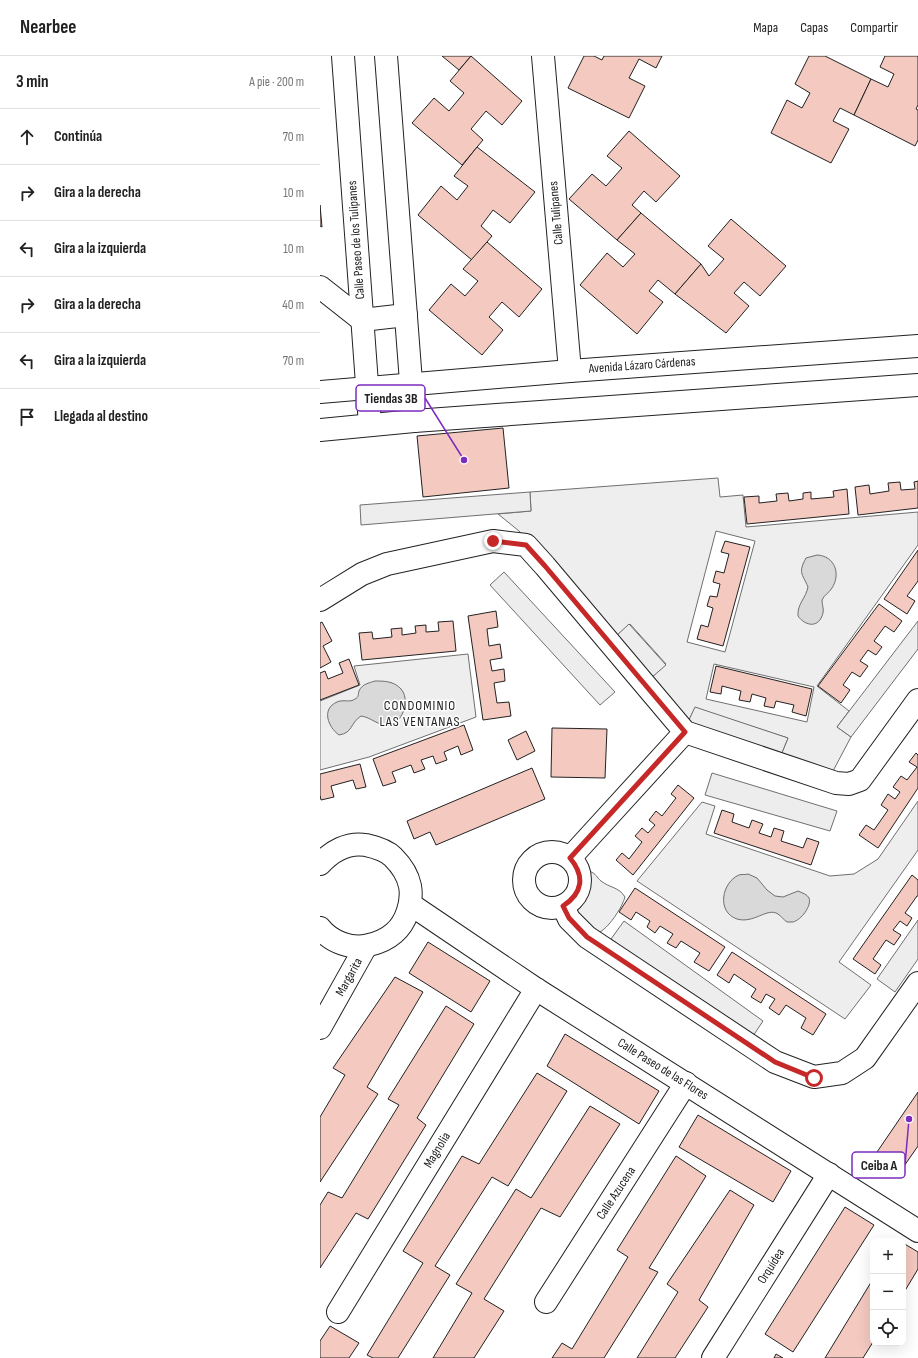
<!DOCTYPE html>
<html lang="es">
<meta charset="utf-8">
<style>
:root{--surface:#fff;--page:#f2f2f2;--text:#222;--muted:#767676;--line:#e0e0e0}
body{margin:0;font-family:"Sofia Sans Condensed",sans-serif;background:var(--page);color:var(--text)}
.controls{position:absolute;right:12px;bottom:12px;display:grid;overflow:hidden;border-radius:8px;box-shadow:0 4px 16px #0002}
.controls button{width:36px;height:36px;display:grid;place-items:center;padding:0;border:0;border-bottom:1px solid var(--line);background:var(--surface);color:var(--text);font:20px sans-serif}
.stop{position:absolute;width:12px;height:12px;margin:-9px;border:3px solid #c62828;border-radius:50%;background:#fff}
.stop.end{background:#c62828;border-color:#fff;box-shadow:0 1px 4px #0008}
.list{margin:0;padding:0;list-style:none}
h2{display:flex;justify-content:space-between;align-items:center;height:52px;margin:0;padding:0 16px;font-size:17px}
h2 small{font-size:13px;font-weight:400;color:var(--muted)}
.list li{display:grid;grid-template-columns:26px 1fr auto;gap:12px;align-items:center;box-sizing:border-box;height:56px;padding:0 16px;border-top:1px solid var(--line)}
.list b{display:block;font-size:15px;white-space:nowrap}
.list em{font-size:13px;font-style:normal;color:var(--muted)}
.icon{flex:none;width:22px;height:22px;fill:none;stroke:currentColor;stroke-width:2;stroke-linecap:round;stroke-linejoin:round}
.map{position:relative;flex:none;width:598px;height:1302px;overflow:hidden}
header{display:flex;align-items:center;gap:24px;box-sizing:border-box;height:56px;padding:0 20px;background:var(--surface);border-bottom:1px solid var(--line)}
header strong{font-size:19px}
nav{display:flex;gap:22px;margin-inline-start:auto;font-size:14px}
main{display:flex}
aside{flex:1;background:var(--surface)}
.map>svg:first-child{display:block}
.green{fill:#eee;stroke:#6f6f6f;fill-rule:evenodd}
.parking{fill:#ededed;stroke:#6f6f6f}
.water{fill:#d9d9d9;stroke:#6f6f6f}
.building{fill:#f3c9c0;stroke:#222}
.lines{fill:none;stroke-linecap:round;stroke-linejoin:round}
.minor-casing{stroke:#222;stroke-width:24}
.major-casing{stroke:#222;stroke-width:24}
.minor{stroke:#fff;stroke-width:22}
.major{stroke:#fff;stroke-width:22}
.route{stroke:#c62828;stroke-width:5}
.labels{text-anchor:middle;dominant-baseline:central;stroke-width:3;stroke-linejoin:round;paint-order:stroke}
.street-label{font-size:13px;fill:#222;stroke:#fff}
.neighbourhood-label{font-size:14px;letter-spacing:1px;fill:#222;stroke:#fff}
.leader{fill:none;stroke:#7b2cbf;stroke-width:1.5}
.callout-dot{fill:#7b2cbf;stroke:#fff;stroke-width:1.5}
.callout{fill:#fff;stroke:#7b2cbf;stroke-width:1.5}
.callout-label{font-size:14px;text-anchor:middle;font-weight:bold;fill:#222}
</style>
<header>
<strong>Nearbee</strong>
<nav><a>Mapa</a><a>Capas</a><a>Compartir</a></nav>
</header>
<main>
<aside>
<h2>3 min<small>A pie · 200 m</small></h2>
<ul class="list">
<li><svg class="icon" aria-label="ahead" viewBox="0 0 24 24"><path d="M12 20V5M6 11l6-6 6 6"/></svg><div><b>Continúa</b></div><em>70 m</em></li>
<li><svg class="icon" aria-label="right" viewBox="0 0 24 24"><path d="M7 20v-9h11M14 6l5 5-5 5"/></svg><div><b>Gira a la derecha</b></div><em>10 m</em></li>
<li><svg class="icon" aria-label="left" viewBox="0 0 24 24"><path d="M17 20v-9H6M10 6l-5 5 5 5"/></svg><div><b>Gira a la izquierda</b></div><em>10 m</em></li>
<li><svg class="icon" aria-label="right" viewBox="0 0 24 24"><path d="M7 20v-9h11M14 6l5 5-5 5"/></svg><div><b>Gira a la derecha</b></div><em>40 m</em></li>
<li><svg class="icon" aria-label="left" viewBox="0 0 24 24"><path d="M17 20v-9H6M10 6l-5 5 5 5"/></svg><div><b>Gira a la izquierda</b></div><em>70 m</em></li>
<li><svg class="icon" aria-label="arrive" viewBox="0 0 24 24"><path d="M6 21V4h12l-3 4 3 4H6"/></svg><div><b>Llegada al destino</b></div></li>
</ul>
</aside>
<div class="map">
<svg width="598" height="1302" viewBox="0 0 598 1302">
<rect width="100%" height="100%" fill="#fff"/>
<!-- green -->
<g class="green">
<path d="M398,422L400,441L423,439L426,471L598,456V489L497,630L529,655L517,671L531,681L513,715L461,699L468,682L375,652L368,666L331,622L346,608L310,568L294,582L199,475L178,458L211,455L210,436ZM396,475L435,485L405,596L367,586ZM394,608L494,631L487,666L386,643Z"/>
<polygon points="148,598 156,661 49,701 0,714 0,645 40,629 34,610"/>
<polygon points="598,745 598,794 519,906 551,929 525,963 317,825 382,746 395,750 386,778 510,820 534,818 558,803"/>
<path d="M269,815C277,818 276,821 281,825C290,832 299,831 305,841C302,852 288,873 278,877L256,860C257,847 261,845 265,835C267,828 268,822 269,815Z"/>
</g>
<!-- parking -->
<g class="parking">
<polygon points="210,436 211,455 41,469 40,449"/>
<polygon points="184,516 295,636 280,649 170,529"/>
<polygon points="598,565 598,593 531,681 517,671"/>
<polygon points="309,568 346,609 331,622 294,582"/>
<polygon points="375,651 468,682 461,699 368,666"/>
<polygon points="392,717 517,755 510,775 385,739"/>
<polygon points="598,864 598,903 575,936 557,923"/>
<polygon points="304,865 443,965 431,983 291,883"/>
</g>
<!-- water -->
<g class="water">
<path d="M497,499C515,500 521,518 512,532C509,537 504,539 502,544C502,549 504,553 503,557C499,573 485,570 478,560C477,548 486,542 488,531C482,517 478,517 486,502Z"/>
<path d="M55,625C64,625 74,625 81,633C90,643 84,665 70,669C59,671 51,661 41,660C30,667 33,677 19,679C8,671 1,653 17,646C23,643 30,647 35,643C39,641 38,638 39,635C42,628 49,627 55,625Z"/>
<path d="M428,818L437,822L447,834L455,840L463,841L478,835C482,837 487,838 489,842C492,850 481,864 473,866C471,866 469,866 467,866C464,864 461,860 458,858C447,851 434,868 417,863C396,856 402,826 419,819C421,818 425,819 428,818Z"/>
</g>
<!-- building -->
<g class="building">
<polygon points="122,0 151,0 139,14"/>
<polygon points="151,0 202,45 182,69 166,55 151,73 163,84 142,109 92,67 114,42 129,55 144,37 130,25"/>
<polygon points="264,0 274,0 282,4 284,0 342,0 336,12 319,3 309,22 325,30 309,62 248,32"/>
<polygon points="489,0 505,0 551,23 534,59 520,52 513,65 529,73 511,107 451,77 467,44 482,52 490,37 475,28"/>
<polygon points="565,0 598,0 598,49 596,53 598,54 598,84 595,90 534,59 551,23 568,31 574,18 560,11"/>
<polygon points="309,75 360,120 336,146 324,135 312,149 321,157 297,184 249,143 272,118 286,130 302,112 287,100"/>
<polygon points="157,91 215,136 190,167 173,154 161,170 172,180 152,204 98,159 121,130 137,144 148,130 134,120"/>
<polygon points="0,149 2,171 0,170"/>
<polygon points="321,157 381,208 355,238 338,224 329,235 343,246 317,278 260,229 287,197 303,211 315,198 297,184"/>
<polygon points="411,163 466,210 440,240 424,226 414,237 429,250 406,277 355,238 381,208 389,220 404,203 388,190"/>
<polygon points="167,186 222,233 199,261 182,246 169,261 183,274 162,299 109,254 131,228 145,240 158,225 143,213"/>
<polygon points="183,372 189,432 103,441 97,380"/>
<polygon points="598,425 598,452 538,459 535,431 549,429 550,438 569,435 568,427 580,426 581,434 595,433 594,426"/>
<polygon points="527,433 529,458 427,468 424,441 439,440 439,447 457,445 456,438 468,437 469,445 483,443 483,437 491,436 491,443 514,441 513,435"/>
<polygon points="405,485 430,491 403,590 377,583 381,569 388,571 393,552 387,550 390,540 397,541 400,528 393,526 396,515 404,517 409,498 401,496"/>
<polygon points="598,494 598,525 587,540 595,545 587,558 564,543"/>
<polygon points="559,548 582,565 574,576 565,570 554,585 562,591 556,599 548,594 540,605 548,610 540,621 532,616 523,629 530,634 521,647 498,630"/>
<polygon points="176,555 178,571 167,573 169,590 180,588 182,602 170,604 172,615 184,613 185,625 174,627 177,647 189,646 191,660 163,664 148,560"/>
<polygon points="133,565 136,595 42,604 39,577 52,576 53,583 72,581 71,573 82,572 82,579 96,577 95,570 106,569 106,576 119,575 118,566"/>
<polygon points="2,566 12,585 3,590 11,606 0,612 0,567"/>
<polygon points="29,603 39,629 0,644 0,617 5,615 8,623 23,617 19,607"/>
<polygon points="396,610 492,633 486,660 472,656 474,649 456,645 454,652 444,650 446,642 432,638 430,646 419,644 421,635 402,630 401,638 390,636"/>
<polygon points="144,669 153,694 141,699 138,690 124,696 127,704 116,708 113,700 101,704 105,713 94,717 91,709 72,716 76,726 63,730 53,703"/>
<polygon points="232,672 287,673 285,722 231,721"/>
<polygon points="206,675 215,695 197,704 188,684"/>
<polygon points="596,697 598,699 598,732 558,792 539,779 546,769 554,774 568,754 561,749 568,738 575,743 580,736 573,731 581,720 587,724 597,711 589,706"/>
<polygon points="40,708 46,731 36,733 33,724 11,730 14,741 1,744 0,739 0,718"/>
<polygon points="212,712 225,743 116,789 110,776 94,783 87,765"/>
<polygon points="358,729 374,742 313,819 296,804 302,797 309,803 322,786 315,780 322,772 328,777 335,769 329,764 336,755 342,760 356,742 351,738"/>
<polygon points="402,754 414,758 412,766 429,772 432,764 443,768 439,777 451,781 454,772 464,775 461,785 483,792 487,782 499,786 491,809 394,777"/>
<polygon points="592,819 598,824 598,840 597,840 585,857 592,862 587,870 580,865 573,874 581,879 574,889 566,884 553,903 561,909 555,918 533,903"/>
<polygon points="315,832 405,891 389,915 374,906 380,897 361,885 356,892 347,887 353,878 340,870 335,877 327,871 330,865 316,856 311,864 299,856"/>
<polygon points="108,886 170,925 151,956 89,917"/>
<polygon points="412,896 506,958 493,979 481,972 486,962 466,949 459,959 449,952 455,943 446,938 441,947 431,941 436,933 414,918 409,927 397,919"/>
<polygon points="75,921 103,936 47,1031 58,1038 0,1126 0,1061 25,1019 13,1012"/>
<polygon points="126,950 154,968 97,1062 106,1069 48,1163 36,1157 0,1212 0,1149 8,1136 22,1142 79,1049 68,1043"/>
<polygon points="245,978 339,1035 319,1068 227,1010"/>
<polygon points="217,1017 247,1035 188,1130 172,1121 115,1210 130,1219 78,1302 53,1302 47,1299 103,1207 83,1195 142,1100 159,1108"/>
<polygon points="598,1036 598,1090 582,1113 557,1096"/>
<polygon points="270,1050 300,1068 240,1161 221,1152 164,1243 184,1255 154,1302 113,1302 152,1237 136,1228 196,1133 211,1142"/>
<polygon points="378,1059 471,1115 453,1146 359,1091"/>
<polygon points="356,1100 386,1120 329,1212 338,1216 284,1302 232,1302 242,1287 252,1293 308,1201 297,1194"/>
<polygon points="410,1134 434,1149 379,1244 388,1251 355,1302 317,1302 358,1236 347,1228"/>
<polygon points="525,1151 554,1169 473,1296 445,1278"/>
<polygon points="583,1187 598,1196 598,1213 583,1238"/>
<polygon points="553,1223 553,1286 543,1302 505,1302"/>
<polygon points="10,1270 39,1287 29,1302 0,1302 0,1285"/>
<polygon points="456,1298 463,1302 454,1302"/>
</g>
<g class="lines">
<defs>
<g id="minor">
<polyline points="23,0 50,369"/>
<polyline points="66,0 94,365"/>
<polyline points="223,0 250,315"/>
<polyline points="0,231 42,264 86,259"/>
<polyline points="0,544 42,518 67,508 173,485 206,489 225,510 365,676 516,727 529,728 540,724 598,644"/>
<circle cx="232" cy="824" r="28"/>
<polyline points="250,802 365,676"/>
<path d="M0,808C12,795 28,786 46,789C55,791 66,794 73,801C81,809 88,820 90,830C93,846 86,867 74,877C66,884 58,887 49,889C32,894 11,886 0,872"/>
<polyline points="90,848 216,933 598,1175"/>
<polyline points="243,850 249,863 267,881 455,1006 494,1021 522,1017 545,1002 598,927"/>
<polyline points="0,972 46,890"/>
<polyline points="226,1246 366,1027"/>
<polyline points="18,1256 216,933"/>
<polyline points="393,1302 509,1118"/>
</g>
<g id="major">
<polyline points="0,336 250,315 598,290"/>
<polyline points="0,374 94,365 598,329"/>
</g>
</defs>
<!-- minor casing -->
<use href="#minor" class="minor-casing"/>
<!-- major casing -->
<use href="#major" class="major-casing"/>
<!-- minor -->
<use href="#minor" class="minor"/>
<!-- major -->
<use href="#major" class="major"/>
</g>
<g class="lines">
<!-- route -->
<path class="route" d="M173,485L206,489L225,510L365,676L250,802C265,820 263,837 243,850L249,862L267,881L455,1006L494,1022"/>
</g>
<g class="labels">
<!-- street labels -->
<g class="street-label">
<text transform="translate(236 157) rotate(-95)">Calle Tulipanes</text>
<text transform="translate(36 184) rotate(-94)">Calle Paseo de los Tulipanes</text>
<text transform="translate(322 309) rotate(-4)">Avenida Lázaro Cárdenas</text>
<text transform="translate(29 921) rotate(-61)">Margarita</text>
<text transform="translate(343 1013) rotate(32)">Calle Paseo de las Flores</text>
<text transform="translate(117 1094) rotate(-59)">Magnolia</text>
<text transform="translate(296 1137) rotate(-57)">Calle Azucena</text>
<text transform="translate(451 1210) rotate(-58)">Orquídea</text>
</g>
<!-- neighbourhood labels -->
<g class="neighbourhood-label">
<text x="100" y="649">CONDOMINIO<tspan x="100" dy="16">LAS VENTANAS</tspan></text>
</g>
</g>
<!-- callouts -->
<path class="leader" d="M144 404L105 342M589 1063L585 1109"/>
<g class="callout-dot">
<circle cx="144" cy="404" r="4"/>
<circle cx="589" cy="1063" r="4"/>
</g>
<g class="callout">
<rect x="36" y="329" width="69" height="26" rx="4"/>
<rect x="532" y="1096" width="53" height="26" rx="4"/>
</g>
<g class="callout-label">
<text x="71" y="347">Tiendas 3B</text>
<text x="559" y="1114">Ceiba A</text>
</g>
</svg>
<div class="controls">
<button>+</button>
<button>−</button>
<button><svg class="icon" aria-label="locate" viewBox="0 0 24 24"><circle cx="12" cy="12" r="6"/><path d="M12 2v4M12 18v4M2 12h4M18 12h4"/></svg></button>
</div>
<div class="stop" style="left:494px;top:1022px"></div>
<div class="stop end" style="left:173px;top:485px"></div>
</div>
</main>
